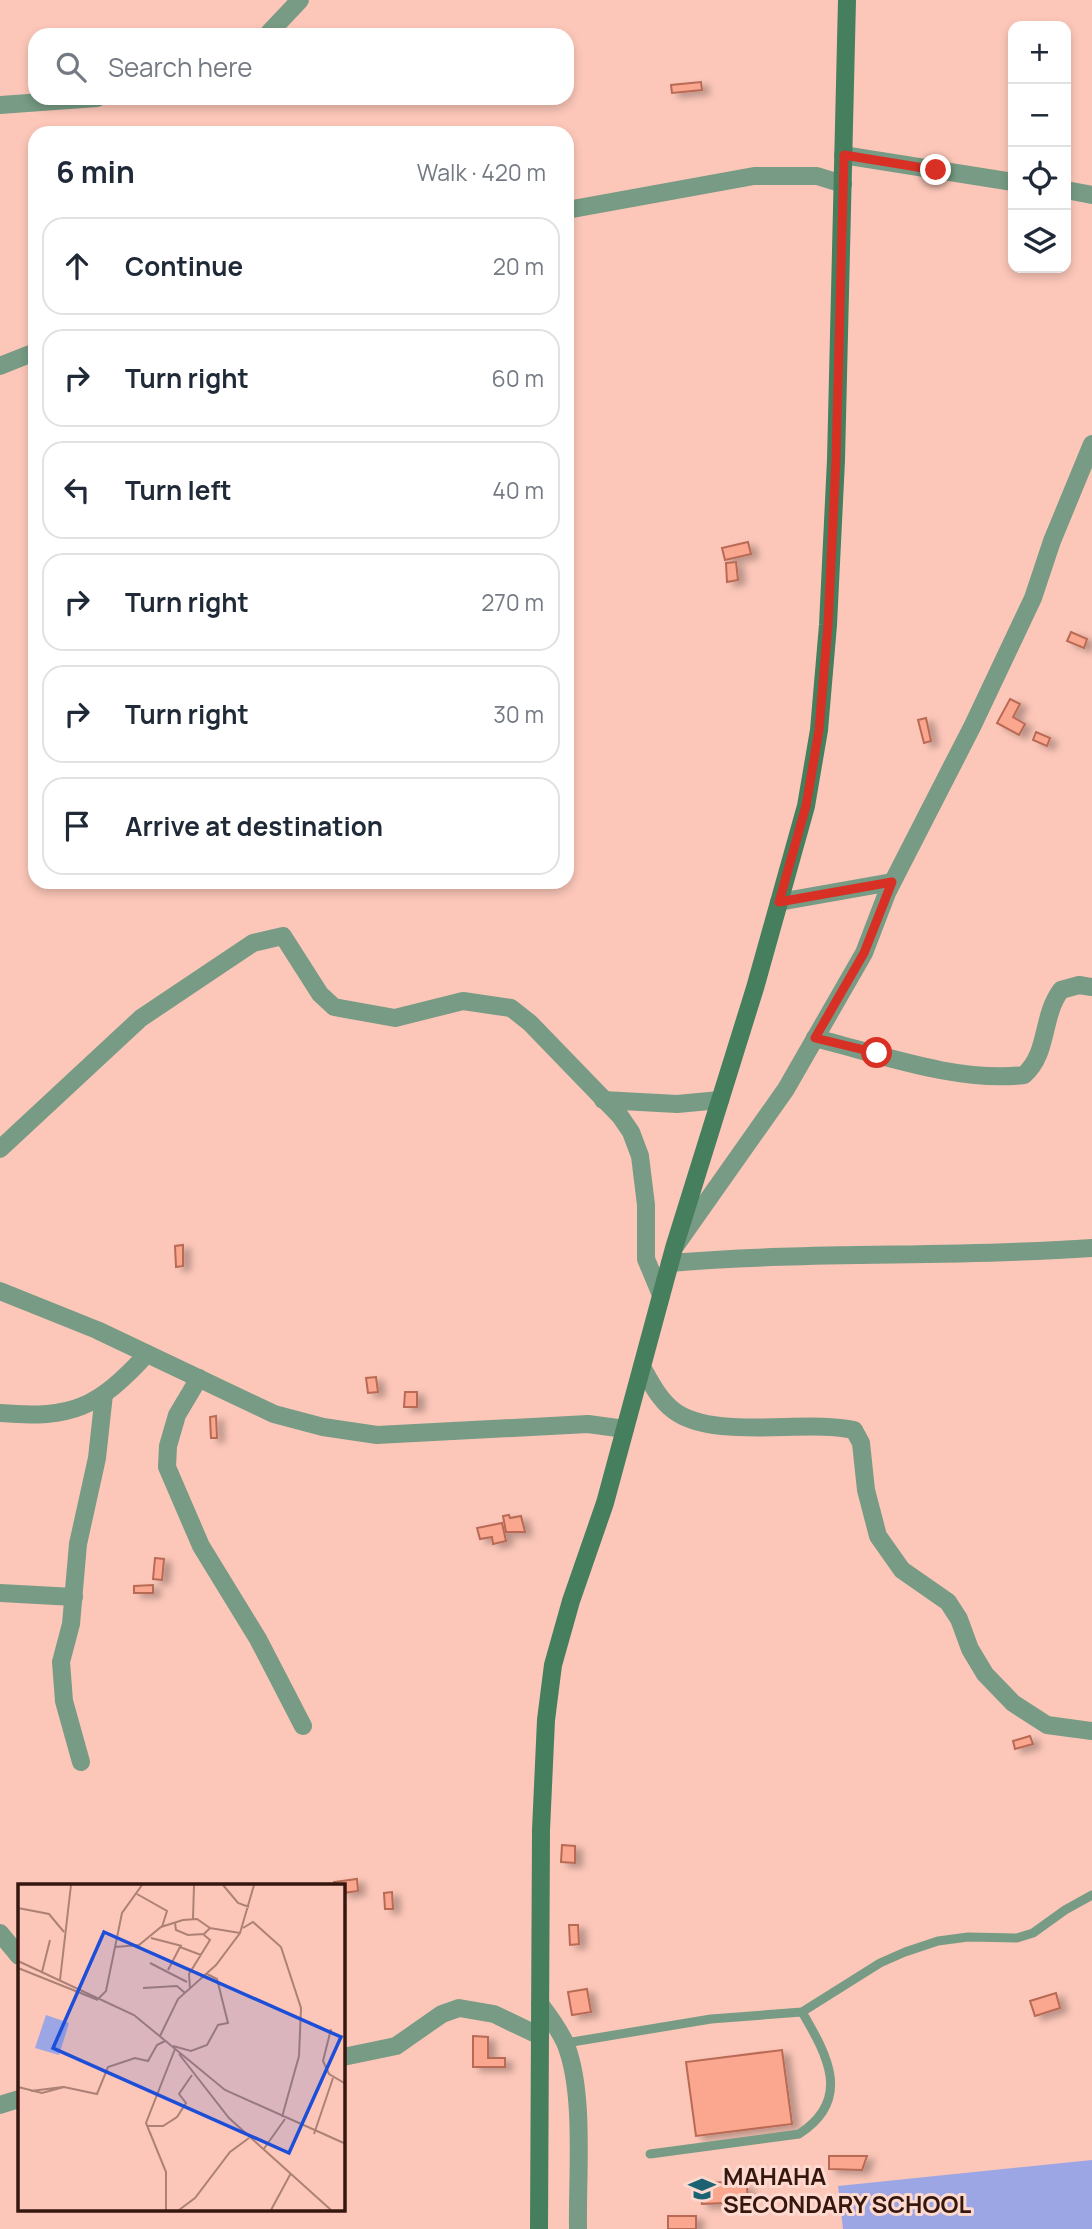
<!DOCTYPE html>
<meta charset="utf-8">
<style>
:root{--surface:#fff;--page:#f6f6f7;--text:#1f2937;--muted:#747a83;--line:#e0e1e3}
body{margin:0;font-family:Manrope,sans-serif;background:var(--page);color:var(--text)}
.controls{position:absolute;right:21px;top:21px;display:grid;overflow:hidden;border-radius:14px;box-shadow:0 4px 10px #0003}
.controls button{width:63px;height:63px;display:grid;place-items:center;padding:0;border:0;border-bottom:2px solid var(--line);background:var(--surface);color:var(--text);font:35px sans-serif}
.stop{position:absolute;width:21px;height:21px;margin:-16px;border:5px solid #d93025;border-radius:50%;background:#fff}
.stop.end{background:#d93025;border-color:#fff;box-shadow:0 2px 7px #0008}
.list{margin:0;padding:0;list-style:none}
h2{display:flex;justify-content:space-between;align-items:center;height:91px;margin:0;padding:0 28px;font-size:30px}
h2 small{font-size:23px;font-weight:400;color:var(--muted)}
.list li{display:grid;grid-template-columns:46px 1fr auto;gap:21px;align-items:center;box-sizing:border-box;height:98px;margin:0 14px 14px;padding:0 14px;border:2px solid var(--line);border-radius:21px}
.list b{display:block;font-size:26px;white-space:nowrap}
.list em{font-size:23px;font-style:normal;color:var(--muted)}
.icon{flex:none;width:38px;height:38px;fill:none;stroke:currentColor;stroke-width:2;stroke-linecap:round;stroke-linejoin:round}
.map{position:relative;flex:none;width:1092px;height:2229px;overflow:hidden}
.search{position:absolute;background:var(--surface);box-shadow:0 4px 10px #0003;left:28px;top:28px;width:546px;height:77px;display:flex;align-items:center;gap:18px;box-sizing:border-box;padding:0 24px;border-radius:21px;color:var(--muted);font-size:26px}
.panel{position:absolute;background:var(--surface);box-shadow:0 4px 10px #0003;left:28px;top:126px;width:546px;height:763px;border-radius:21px}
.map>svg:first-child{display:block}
.green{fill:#9ca6e4}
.building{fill:#fba790;stroke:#b86b55;stroke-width:2;filter:url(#shadow)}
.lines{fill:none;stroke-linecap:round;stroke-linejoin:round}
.lane{stroke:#779b84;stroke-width:9}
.street{stroke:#779b84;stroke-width:18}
.secondary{stroke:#457f5d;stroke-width:18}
.route{stroke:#d93025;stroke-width:9}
.labels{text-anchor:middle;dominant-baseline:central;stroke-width:6;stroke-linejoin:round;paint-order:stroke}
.poi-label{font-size:24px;font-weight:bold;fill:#36170e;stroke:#fdd9cf;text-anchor:start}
.inset-road{fill:none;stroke:#ad8175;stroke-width:2}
.view{fill:#1d4ed8;fill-opacity:0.15;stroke:#1d4ed8;stroke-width:3.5}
.inset-edge{fill:none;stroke:#36170e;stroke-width:3.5}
</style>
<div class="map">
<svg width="1092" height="2229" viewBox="0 0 1092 2229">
<defs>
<filter id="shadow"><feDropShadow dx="7" dy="4" stdDeviation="3.5" flood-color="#0004"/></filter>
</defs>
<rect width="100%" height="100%" fill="#fcc7b9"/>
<!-- green -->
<polygon class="green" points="1092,2160 1092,2229 843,2229 838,2186"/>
<!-- building -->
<g class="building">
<polygon points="701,82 702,90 672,93 671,85"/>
<polygon points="748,542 751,554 725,560 722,548"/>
<polygon points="736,562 738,580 727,582 726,563"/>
<polygon points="1071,632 1087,639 1084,648 1067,641"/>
<polygon points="1010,699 1020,704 1013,717 1025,724 1019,735 997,723"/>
<polygon points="926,718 931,741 924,743 918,720"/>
<polygon points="1036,732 1050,738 1047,746 1033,740"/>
<polygon points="183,1245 183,1266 176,1267 175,1246"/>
<polygon points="376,1377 378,1392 368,1393 366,1378"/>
<polygon points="405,1392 417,1392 417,1407 404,1407"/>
<polygon points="216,1416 217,1438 211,1438 210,1417"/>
<polygon points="509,1515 510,1518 521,1516 525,1532 506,1532 503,1516"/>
<polygon points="502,1523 506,1541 493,1544 492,1537 480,1539 477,1528"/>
<polygon points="155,1558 164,1559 162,1580 153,1579"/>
<polygon points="153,1585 153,1593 134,1593 134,1586"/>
<polygon points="1030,1736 1033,1744 1015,1749 1013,1741"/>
<polygon points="562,1845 575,1846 575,1863 561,1862"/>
<polygon points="357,1879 358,1891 343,1893 343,1886 335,1886 334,1882"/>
<polygon points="392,1892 393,1909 385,1909 384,1893"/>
<polygon points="569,1925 578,1925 579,1944 570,1945"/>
<polygon points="587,1989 591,2012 572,2015 568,1992"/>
<polygon points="1056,1993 1060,2008 1035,2016 1030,2001"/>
<polygon points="473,2036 488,2037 488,2058 505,2058 505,2067 473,2067"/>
<polygon points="782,2050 792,2124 696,2136 686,2062"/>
<polygon points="829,2156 867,2156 862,2170 829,2169"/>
<polygon points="732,2182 733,2186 747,2185 748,2202 702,2204 698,2183"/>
<rect x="668" y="2216" width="28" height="13"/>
</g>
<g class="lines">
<!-- lane -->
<g class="lane">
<polyline points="566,2043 711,2019 802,2012 880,1963 905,1952 938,1941 968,1937 1017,1938 1033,1933 1065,1910 1092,1895"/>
<path d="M650,2154L799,2134C852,2100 828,2056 802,2012"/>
</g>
<!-- street -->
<g class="street">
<polyline points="267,35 300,0"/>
<polyline points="0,105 97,98"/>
<polyline points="843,155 1013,182"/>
<polyline points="1066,190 1092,195"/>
<polyline points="567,210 754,176 817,176 843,184"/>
<polyline points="0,366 35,352"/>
<polyline points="779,902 892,882"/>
<path d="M815,1038C879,1054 958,1083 1024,1075C1049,1053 1041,1017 1061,990L1079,985L1092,987"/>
<polyline points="603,1100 677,1104 720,1100"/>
<polyline points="0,1149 141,1018 253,943 283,936 320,994 334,1007 395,1018 463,1001 511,1008 530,1023 620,1116 631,1132 640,1156 646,1205 646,1259 661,1295"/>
<polyline points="676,1245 786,1089 864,953 887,893 973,725 1033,598 1052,541 1092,444"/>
<path d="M670,1263C810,1251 951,1258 1092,1248"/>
<polyline points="0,1291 97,1330 274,1414 323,1427 377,1435 588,1424 625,1429"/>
<path d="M642,1367C651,1383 659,1399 673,1410C712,1441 806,1419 854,1430L861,1443L866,1490L878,1536L902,1570L948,1602L959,1619L970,1649L985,1674L1013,1703L1047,1725L1092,1731"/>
<polyline points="199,1378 177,1415 168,1446 167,1467 201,1546 258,1639 303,1726"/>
<path d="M0,1413C73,1419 97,1408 147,1354"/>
<polyline points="0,1593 74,1597"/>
<polyline points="81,1762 64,1701 61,1662 71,1624 78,1544 97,1458 104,1394"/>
<polyline points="0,1933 19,1956"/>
<path d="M540,2004C549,2016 560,2030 566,2045C585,2094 577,2175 578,2229"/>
<polyline points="343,2057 396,2046 442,2014 459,2008 494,2014 540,2036"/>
<polyline points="0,2105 19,2099"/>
</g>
<!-- secondary -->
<polyline class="secondary" points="539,2229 541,1830 546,1720 553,1665 571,1601 605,1503 674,1248 755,988 806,806 819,730 828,625 836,460 847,0"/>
</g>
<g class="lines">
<!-- route -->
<polyline class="route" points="877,1053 815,1038 864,953 892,882 779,902 806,806 819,730 828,625 836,460 844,155 936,170"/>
</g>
<!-- icons -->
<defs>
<symbol id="school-bare" viewBox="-9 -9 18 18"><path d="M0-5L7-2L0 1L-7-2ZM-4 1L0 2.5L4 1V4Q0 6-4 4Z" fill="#1b6272" stroke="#fdd9cf" stroke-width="2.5" paint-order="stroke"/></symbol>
</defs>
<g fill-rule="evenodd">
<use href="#school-bare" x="683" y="2170" width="38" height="38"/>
</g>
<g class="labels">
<!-- poi labels -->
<g class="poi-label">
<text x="723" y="2175">MAHAHA<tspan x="723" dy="28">SECONDARY SCHOOL</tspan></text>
</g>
</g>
<!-- overview -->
<g transform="translate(18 1884)">
<rect width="327" height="327" fill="#fcc7b9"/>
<path d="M28,131L51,139L41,171L17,164Z" fill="#9ca6e4"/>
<path class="inset-road" d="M205,1L220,19L231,23M119,10L149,27L144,43M0,24L31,30L46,48M175,35L176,1M157,39L158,46L170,51L186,50L192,44L222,49M225,44L235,38L263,63L283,124L281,172L264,233M133,54L164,62M97,63L121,61L143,43L165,36L179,35L192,44M0,77L116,131L207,206L328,260M132,79L169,98M0,84L80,116M150,86L162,63L183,71M24,88L32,56M42,96L53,1M125,104L159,102L167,109M172,105L171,90L192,56L186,51M81,114L88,107L104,29L124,1M313,145L305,177L311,190L328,200M142,152L160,115L198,81L222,49L236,1M155,162L173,167L189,161L200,141L210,139L199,95L189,90M161,170L211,234L313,326M0,203L24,209L46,203L79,210L90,183L117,174L130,177L139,161L147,157M13,207L45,203M130,242H145L159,233L168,219L161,210L174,191M296,250L315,194M245,266L267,235M148,326V288L128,239L157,165M161,326L177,314L212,268L231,254M253,326L273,289"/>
<path class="view" d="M86,48L323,153L271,269L35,164Z"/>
<rect width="327" height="327" class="inset-edge"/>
</g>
</svg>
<div class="controls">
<button>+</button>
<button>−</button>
<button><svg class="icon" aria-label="locate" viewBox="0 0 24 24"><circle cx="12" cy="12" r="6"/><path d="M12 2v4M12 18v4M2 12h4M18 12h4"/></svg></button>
<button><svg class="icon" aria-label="layers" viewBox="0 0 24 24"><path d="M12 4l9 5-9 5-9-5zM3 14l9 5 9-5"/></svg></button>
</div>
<div class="stop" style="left:877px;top:1053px"></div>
<div class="stop end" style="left:936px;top:170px"></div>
<div class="search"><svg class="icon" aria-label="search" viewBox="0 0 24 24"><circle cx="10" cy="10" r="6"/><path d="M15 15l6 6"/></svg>Search here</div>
<section class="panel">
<h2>6 min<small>Walk · 420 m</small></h2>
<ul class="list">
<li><svg class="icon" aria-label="ahead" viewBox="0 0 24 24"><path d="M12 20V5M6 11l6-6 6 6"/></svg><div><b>Continue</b></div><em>20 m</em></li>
<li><svg class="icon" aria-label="right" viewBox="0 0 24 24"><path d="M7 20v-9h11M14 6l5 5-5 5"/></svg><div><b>Turn right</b></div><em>60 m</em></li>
<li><svg class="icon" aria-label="left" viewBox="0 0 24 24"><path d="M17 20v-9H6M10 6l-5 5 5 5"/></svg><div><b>Turn left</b></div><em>40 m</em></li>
<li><svg class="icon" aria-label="right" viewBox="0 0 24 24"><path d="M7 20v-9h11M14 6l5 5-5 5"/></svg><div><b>Turn right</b></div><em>270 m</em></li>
<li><svg class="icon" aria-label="right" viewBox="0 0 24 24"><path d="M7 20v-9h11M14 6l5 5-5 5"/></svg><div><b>Turn right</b></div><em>30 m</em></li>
<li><svg class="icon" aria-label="arrive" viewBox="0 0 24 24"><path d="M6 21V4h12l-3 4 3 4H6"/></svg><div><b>Arrive at destination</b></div></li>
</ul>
</section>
</div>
